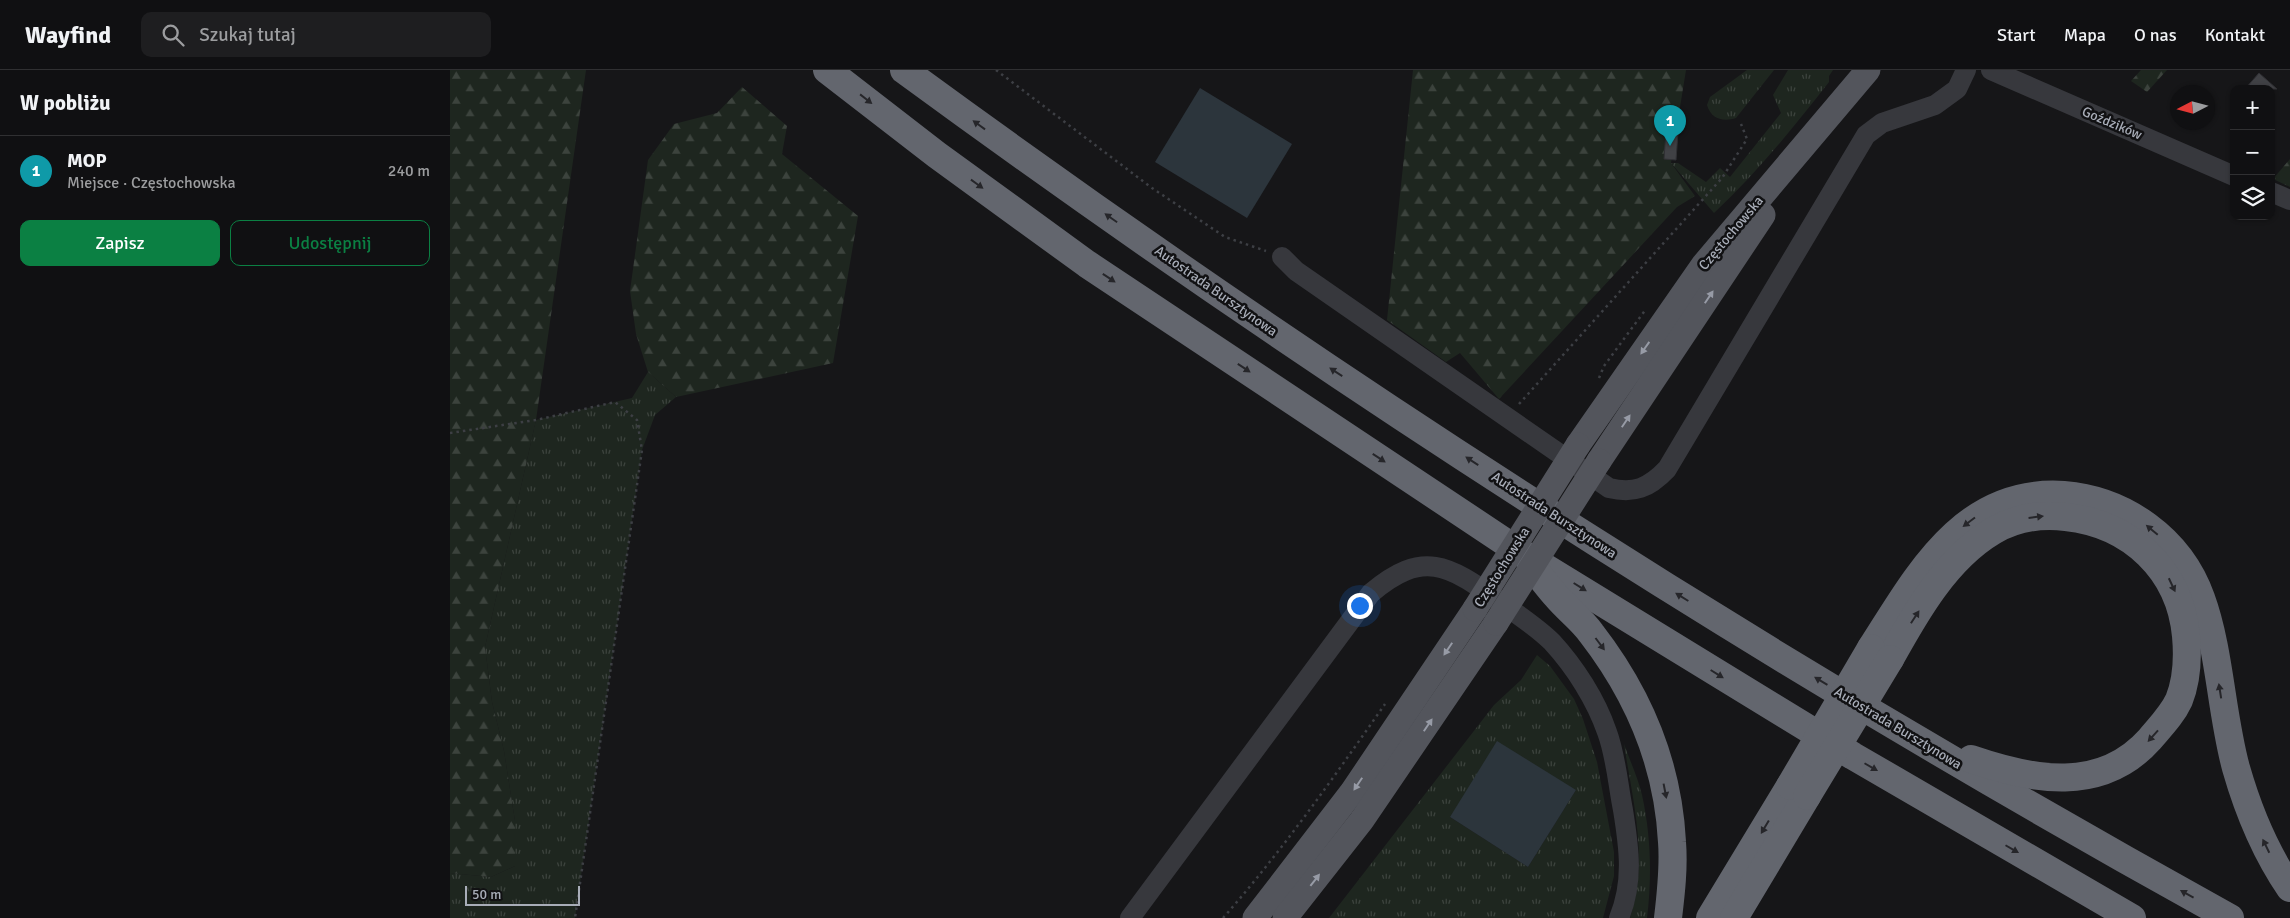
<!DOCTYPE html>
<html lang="pl">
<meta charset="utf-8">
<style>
:root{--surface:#101012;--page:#1e1e20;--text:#f1f3f6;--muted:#9c9d9f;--line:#303032;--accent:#0b8043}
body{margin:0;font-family:Signika,sans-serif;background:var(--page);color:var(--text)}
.controls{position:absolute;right:15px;top:15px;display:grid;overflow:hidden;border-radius:10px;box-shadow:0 1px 4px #0004}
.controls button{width:45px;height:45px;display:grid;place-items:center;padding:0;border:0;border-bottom:1px solid var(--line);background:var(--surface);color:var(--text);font:25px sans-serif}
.compass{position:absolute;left:1720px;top:15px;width:45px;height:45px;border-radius:50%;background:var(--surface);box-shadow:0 1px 4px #0004;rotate:264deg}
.scale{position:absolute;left:15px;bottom:12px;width:115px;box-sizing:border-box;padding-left:5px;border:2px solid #a8adb8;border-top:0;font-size:14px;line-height:18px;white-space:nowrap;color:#a8adb8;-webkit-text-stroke:4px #111113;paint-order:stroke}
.you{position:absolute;left:909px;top:535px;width:18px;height:18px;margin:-12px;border:4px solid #fff;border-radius:50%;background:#1a73e8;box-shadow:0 0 0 8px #1a73e833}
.badge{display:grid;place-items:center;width:32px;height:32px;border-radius:50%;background:var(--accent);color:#fff;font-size:16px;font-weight:700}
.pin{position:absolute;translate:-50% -41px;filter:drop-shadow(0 1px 2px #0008)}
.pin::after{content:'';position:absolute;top:26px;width:18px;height:15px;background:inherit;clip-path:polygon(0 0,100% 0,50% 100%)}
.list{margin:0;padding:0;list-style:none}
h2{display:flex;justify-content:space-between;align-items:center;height:65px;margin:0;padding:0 20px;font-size:21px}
h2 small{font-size:16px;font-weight:400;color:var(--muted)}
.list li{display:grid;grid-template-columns:32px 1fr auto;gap:15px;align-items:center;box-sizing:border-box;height:70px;padding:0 20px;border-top:1px solid var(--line)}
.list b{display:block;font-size:19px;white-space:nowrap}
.list p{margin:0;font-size:16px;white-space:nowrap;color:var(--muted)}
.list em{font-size:16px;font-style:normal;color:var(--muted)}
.actions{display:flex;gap:10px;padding:15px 20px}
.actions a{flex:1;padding:11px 0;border:1px solid var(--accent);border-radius:10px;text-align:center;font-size:18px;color:var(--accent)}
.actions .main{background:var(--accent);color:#fff}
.icon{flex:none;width:28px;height:28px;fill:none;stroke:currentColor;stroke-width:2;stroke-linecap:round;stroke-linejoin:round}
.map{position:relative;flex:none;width:1840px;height:848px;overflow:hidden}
header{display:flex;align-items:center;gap:30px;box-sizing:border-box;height:70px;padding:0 25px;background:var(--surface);border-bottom:1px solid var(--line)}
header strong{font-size:24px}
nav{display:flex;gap:28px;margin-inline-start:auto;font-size:18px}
.search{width:350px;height:45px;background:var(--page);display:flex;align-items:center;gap:12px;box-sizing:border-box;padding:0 18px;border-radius:10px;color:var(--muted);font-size:19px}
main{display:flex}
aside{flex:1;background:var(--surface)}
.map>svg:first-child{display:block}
.grass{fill:url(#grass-tufts);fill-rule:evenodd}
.forest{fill:url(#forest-firs)}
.water{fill:#2c353c}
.building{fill:#404145;stroke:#303034}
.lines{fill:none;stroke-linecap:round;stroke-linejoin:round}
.path{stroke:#3d3f44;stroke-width:2.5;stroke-dasharray:2.5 4;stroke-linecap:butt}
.minor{stroke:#37383d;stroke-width:20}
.major{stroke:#53555c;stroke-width:25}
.highway{stroke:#63666e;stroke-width:28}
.major-bridge{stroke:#53555c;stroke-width:25}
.highway-bridge{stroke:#63666e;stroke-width:28}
.oneway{fill:#26262a}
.oneway2{fill:#979ba6}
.labels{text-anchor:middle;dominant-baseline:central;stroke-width:5;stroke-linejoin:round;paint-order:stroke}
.street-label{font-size:14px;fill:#a8adb8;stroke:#111113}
</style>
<header>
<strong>Wayfind</strong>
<div class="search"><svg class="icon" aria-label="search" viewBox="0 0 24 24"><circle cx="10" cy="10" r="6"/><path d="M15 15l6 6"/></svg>Szukaj tutaj</div>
<nav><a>Start</a><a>Mapa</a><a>O nas</a><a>Kontakt</a></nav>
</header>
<main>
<aside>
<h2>W pobliżu<small></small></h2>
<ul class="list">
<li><span class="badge" style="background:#0f9aa8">1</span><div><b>MOP</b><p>Miejsce · Częstochowska</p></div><em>240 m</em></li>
</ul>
<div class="actions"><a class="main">Zapisz</a><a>Udostępnij</a></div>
</aside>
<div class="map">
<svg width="1840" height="848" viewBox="0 0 1840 848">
<defs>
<pattern id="grass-tufts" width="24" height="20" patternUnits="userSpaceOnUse" patternTransform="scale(1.25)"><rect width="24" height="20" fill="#1e261f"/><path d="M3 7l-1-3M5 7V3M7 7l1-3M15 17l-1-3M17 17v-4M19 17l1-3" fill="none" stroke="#3c433d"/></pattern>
<pattern id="forest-firs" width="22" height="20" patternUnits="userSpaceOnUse" patternTransform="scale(1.25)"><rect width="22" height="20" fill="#1e261f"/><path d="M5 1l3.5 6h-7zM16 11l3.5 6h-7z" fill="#3c433d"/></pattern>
</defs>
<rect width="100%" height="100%" fill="#161618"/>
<!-- grass -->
<g class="grass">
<path d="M1297,0H1324L1286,48C1273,52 1261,49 1257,35L1260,27Z"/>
<path d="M1338,0H1383L1379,6V12C1343,58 1306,104 1264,143L1221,93H1228L1256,112L1270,98L1280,107L1331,43L1323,25Z"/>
<polygon points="198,302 226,327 205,345 192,380 125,848 0,848 0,803 41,807 65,796 65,751 54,681 42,632 35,577 86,350 182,328"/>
<path d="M1087,585L1100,596L1124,629L1133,649L1147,692L1164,782V806L1153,848H879L1044,635L1071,610ZM1126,720L1078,797L1000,747Z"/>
<path d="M1174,674C1180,691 1188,708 1192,725C1201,766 1202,807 1197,848H1180C1199,790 1183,732 1174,674Z"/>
</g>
<!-- forest -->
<g class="forest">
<polygon points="0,0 136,0 86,350 35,577 42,632 54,681 65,751 65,796 41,807 0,803"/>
<polygon points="963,0 1236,0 1221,93 1245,126 1227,137 1049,329 1010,283 996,292 937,250"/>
<polygon points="1691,0 1717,0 1697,22 1681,11"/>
<polygon points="292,17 337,56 332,84 408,146 383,293 226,327 198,302 186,264 180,221 198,90 224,54 267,43"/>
<polygon points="1840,89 1840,117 1823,109"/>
</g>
<!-- water -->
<g class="water">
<polygon points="750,18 842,74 797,148 705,92"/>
<polygon points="1047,671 1126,720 1078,797 1000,747"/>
</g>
<!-- building -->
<g class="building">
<polygon points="1809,3 1827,19 1795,19"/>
<polygon points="1216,61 1228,62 1226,90 1214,89"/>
</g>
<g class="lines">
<!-- path -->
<g class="path">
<polyline points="546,0 702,118 775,167 816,181"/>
<polyline points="1149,308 1154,296 1196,239"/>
<polyline points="1069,334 1272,108 1297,69 1291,54"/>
<polyline points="0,363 86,350 165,332 187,350 192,380 125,848"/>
<path d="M773,848C832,781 884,707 935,634"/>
</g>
<!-- minor -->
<g class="minor">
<polyline points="1541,0 1784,106"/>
<polyline points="1821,122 1840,130"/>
<path d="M832,187L846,201L1159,418C1184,424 1199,418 1217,399L1416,65L1432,53L1485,35L1507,19L1516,0"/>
<path d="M680,848L921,523C973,479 998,495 1048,530C1066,544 1086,556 1102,572C1125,597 1146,630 1157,662C1166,686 1168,715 1173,740C1179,777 1184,812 1169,848"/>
</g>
<!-- major -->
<g class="major">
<polyline points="1128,375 1254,194 1418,0"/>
<polyline points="1149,391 1313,145"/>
<polyline points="805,848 902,722 1025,539"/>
<polyline points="835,848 912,750 1046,553"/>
</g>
<!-- highway -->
<g class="highway">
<polyline points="377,0 487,85 637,194 1073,484 1403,686 1682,848"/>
<path d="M454,0C877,310 1320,594 1780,848"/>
<path d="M1081,495C1090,506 1098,517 1107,527C1118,540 1132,550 1141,563C1189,625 1218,694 1222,772C1224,797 1221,823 1218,848"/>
<path d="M1421,578C1468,505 1513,418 1614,425C1675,430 1730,469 1751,528C1770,580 1771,643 1786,698C1798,740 1816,783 1840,818"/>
<path d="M1440,589C1466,542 1496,489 1543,461C1565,448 1591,444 1616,447C1681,454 1730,500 1736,566C1738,588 1737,610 1729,630C1722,645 1711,656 1700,669C1651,724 1582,710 1521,689"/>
<polyline points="1260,848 1340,716"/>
<polyline points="1284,848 1357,726"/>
</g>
<!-- major-bridge -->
<g class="major-bridge">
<polyline points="1025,539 1128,375"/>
<polyline points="1046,553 1149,391"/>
</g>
<!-- highway-bridge -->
<g class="highway-bridge">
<polyline points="1340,716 1421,578"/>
<polyline points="1357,726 1440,589"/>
</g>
</g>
<!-- one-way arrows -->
<defs><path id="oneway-solid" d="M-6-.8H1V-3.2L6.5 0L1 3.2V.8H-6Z" transform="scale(1.25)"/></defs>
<g class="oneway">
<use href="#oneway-solid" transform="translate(416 29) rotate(38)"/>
<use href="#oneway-solid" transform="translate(529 55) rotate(-144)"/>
<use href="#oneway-solid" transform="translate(527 114) rotate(36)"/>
<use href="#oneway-solid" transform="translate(661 148) rotate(-145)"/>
<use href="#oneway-solid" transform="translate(659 208) rotate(34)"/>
<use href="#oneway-solid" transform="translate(794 298) rotate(34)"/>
<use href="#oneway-solid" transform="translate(886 302) rotate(-147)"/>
<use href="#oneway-solid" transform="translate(929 388) rotate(33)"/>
<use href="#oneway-solid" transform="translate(1022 391) rotate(-147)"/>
<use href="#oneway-solid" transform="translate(1586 447) rotate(-7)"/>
<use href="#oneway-solid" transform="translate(1519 452) rotate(143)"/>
<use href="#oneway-solid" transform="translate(1702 460) rotate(-140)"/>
<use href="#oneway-solid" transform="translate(1722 515) rotate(65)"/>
<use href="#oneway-solid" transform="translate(1130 517) rotate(32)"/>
<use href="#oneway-solid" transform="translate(1232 527) rotate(-148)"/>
<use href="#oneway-solid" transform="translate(1465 547) rotate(-57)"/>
<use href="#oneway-solid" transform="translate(1150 574) rotate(53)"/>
<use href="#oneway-solid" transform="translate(1267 604) rotate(32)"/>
<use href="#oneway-solid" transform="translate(1371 611) rotate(-149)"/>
<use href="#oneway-solid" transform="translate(1770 621) rotate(-99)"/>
<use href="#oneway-solid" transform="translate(1703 666) rotate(132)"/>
<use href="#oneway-solid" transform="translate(1421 697) rotate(30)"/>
<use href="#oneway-solid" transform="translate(1215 721) rotate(79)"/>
<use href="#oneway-solid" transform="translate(1315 757) rotate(121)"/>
<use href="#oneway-solid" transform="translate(1816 776) rotate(-116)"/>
<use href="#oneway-solid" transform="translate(1562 779) rotate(30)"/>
<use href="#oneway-solid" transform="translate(1737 824) rotate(-151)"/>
</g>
<g class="oneway2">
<use href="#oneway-solid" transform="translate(1259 227) rotate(-56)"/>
<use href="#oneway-solid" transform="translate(1195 278) rotate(125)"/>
<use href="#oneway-solid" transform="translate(1176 351) rotate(-56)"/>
<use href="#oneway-solid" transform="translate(998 579) rotate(124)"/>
<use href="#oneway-solid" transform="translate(978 655) rotate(-56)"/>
<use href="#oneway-solid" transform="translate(908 714) rotate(124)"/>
<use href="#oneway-solid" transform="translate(865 810) rotate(-52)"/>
</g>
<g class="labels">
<!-- street labels -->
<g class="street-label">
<text transform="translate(1662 53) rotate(23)">Goździków</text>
<text transform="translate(1281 163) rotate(-50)">Częstochowska</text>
<text transform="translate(766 221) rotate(35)">Autostrada Bursztynowa</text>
<text transform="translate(1104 445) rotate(33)">Autostrada Bursztynowa</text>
<text transform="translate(1052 497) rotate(-58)">Częstochowska</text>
<text transform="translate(1448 658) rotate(31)">Autostrada Bursztynowa</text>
</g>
</g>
</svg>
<div class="controls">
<button>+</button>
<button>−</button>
<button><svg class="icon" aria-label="layers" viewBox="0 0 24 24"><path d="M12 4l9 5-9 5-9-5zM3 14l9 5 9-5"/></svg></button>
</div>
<svg class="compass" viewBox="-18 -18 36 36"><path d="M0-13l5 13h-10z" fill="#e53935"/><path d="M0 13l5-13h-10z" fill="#9c9d9f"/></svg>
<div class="scale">50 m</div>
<div class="you"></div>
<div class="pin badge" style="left:1220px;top:76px;background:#0f9aa8">1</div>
</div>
</main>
